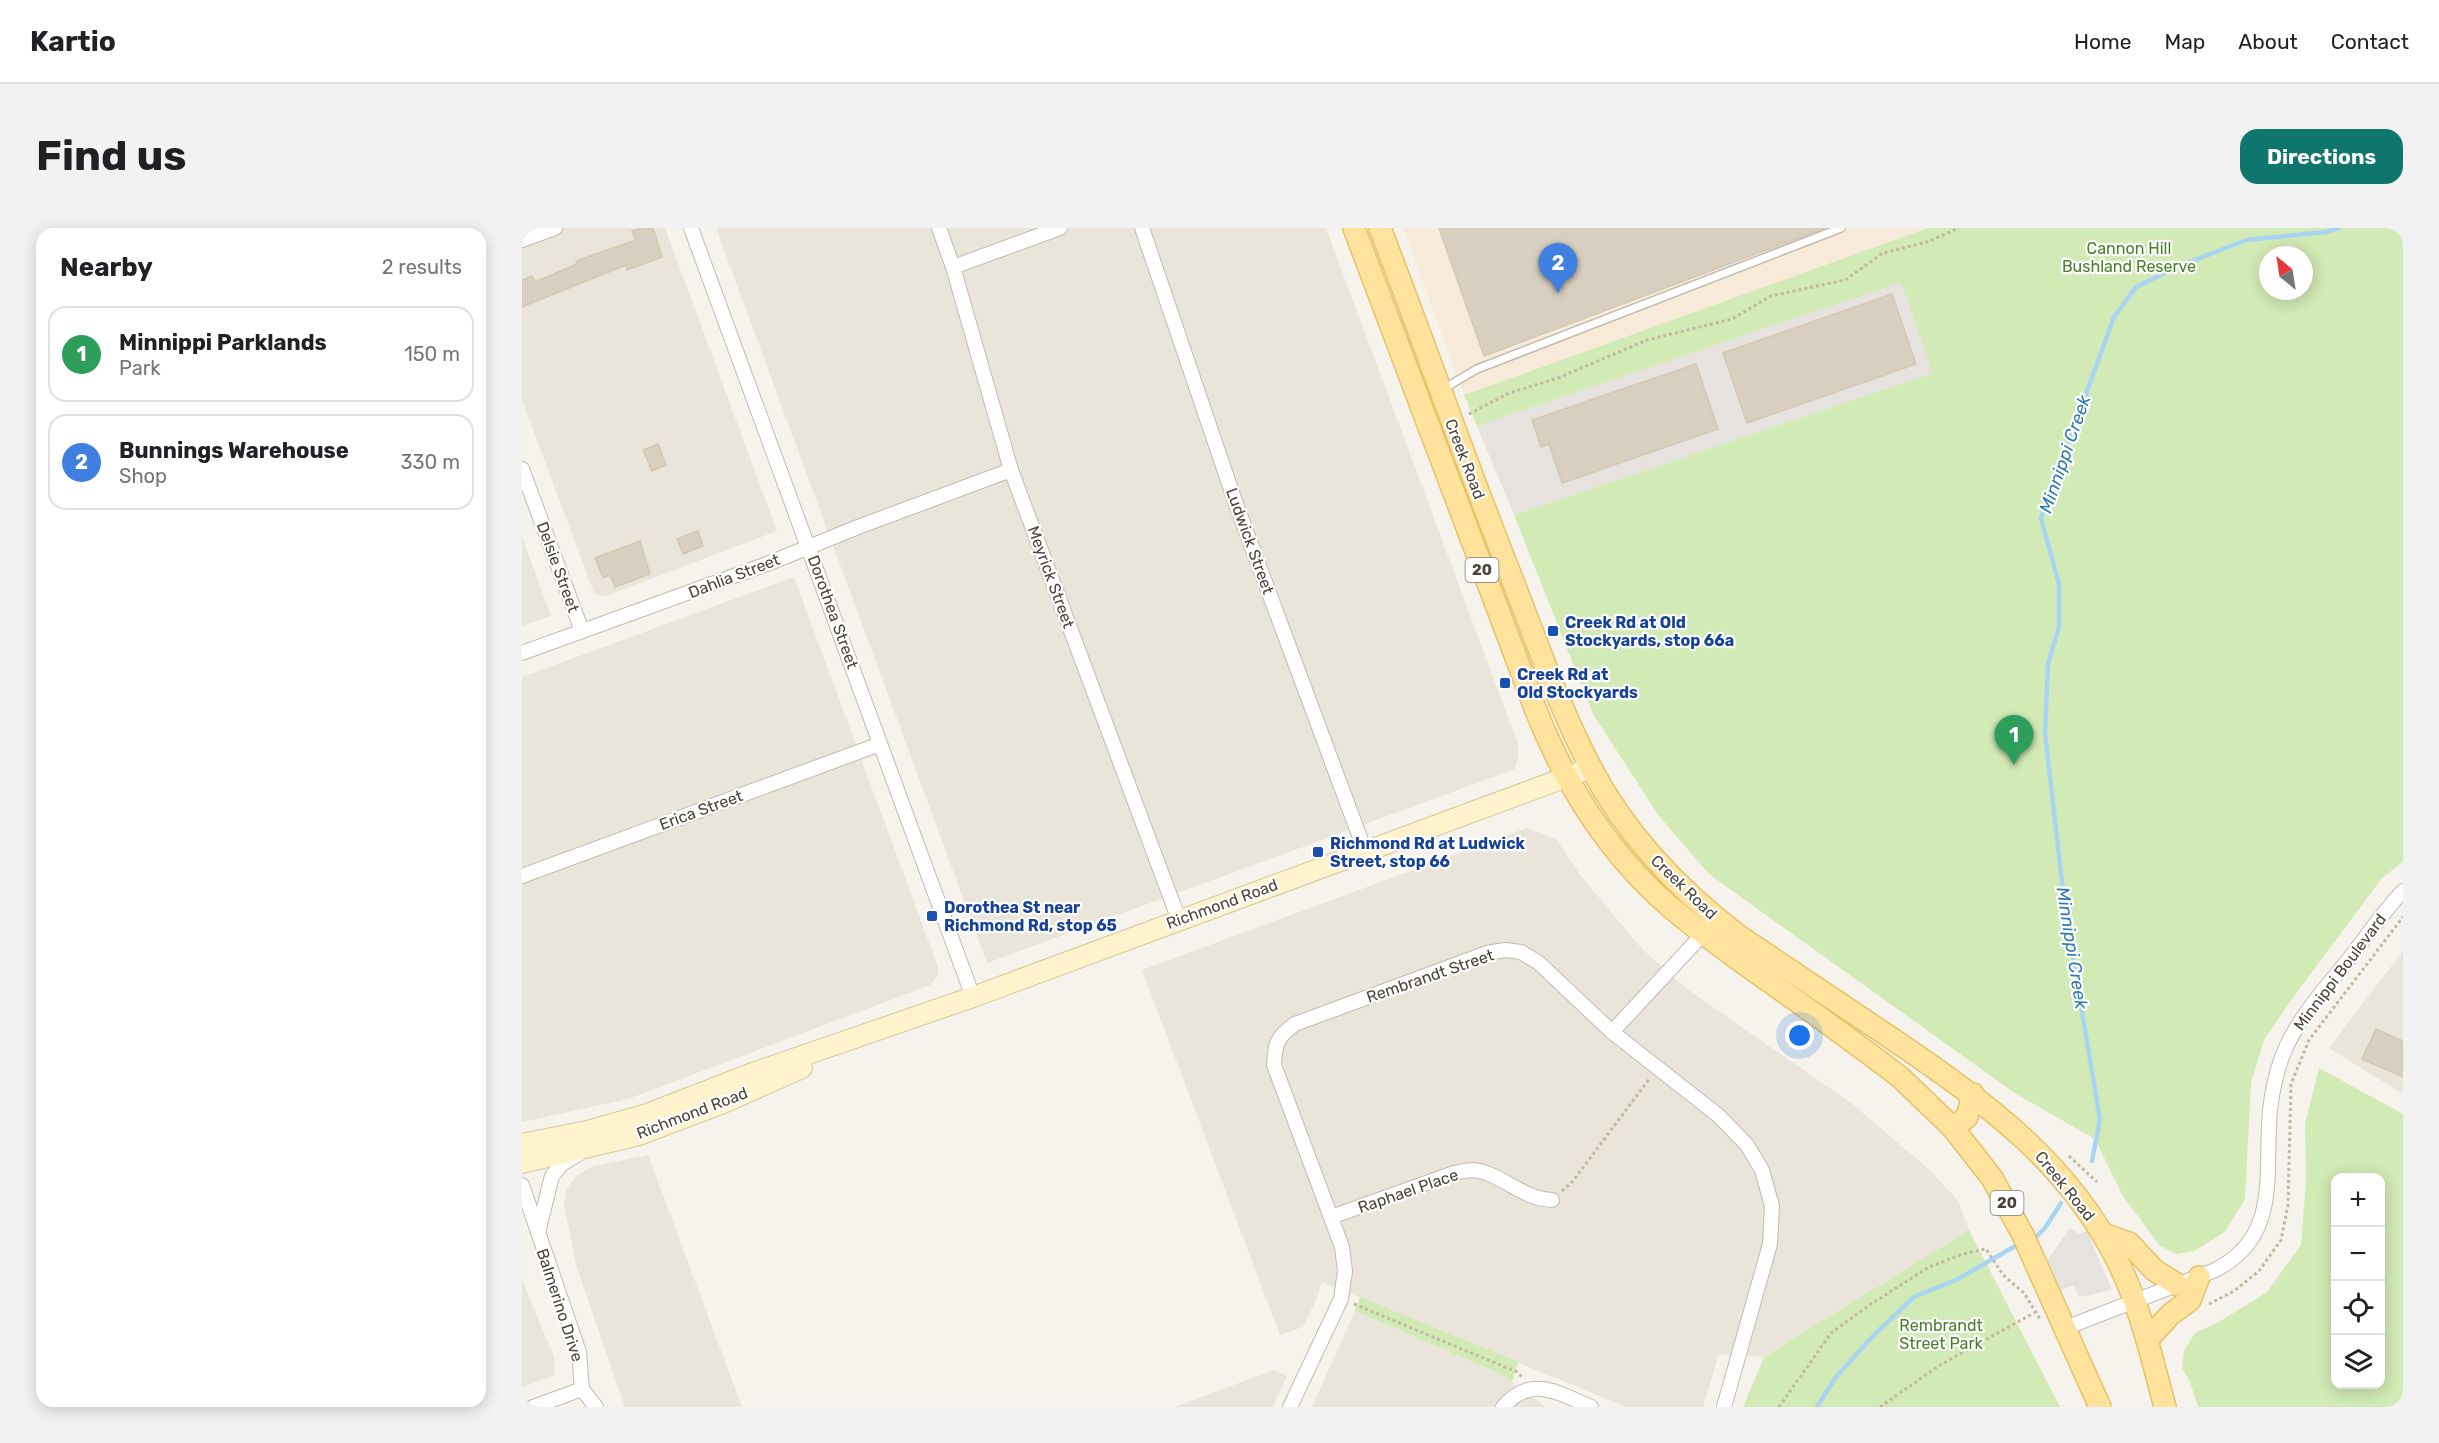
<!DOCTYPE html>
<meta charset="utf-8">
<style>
:root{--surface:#fff;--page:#f2f2f2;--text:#202124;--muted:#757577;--line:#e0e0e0;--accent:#0f766e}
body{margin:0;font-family:Rubik,sans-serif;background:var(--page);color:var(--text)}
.controls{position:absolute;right:18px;bottom:18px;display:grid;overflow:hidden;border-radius:12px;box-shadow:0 3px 15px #0003}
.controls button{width:54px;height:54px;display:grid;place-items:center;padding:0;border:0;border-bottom:2px solid var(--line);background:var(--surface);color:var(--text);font:30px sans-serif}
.compass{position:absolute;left:1737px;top:18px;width:54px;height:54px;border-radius:50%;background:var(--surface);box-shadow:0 3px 15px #0003;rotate:330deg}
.you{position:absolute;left:1278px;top:808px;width:21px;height:21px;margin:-15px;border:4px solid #fff;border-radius:50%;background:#1a73e8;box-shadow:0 0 0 9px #1a73e833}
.badge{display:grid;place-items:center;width:39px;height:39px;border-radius:50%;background:var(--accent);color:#fff;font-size:20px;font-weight:700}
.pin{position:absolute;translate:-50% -50px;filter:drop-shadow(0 2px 3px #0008)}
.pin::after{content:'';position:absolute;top:32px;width:21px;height:18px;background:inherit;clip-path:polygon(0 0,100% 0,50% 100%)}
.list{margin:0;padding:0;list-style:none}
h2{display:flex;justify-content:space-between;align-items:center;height:78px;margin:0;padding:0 24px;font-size:26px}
h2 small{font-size:20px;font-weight:400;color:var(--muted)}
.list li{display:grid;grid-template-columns:39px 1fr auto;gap:18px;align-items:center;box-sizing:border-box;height:96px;margin:0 12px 12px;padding:0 12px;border:2px solid var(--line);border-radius:18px}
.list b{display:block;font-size:22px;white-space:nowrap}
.list p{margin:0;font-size:20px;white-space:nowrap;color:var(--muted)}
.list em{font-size:20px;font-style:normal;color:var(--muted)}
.icon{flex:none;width:33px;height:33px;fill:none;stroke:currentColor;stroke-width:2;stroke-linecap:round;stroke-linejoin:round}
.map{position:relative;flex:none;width:1881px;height:1179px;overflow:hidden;border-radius:18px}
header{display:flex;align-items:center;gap:36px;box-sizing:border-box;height:84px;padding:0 30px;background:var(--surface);border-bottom:2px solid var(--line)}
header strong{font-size:28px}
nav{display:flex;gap:33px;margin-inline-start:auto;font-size:21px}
.intro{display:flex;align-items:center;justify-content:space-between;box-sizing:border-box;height:144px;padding:0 36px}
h1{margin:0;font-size:42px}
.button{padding:15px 27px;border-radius:18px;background:var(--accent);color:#fff;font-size:21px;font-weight:700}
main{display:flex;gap:36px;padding:0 36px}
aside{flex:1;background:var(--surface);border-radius:18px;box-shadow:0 3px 15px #0003}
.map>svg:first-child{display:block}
.residential{fill:#eae5da}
.commercial{fill:#f7ead8}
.industrial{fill:#e6e2dd}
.green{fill:#d2eab5;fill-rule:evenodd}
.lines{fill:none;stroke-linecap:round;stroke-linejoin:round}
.stream{stroke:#a9d4f2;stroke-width:4.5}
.building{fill:#d8cfc1;stroke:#d3c7b4;stroke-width:1.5}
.lane-casing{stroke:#c2bbae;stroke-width:10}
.street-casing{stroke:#c2bbae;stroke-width:16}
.secondary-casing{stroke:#d6c79b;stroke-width:22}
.primary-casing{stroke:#e6c16a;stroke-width:24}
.path{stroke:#c4b79f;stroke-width:3;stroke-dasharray:3 3;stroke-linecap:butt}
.lane{stroke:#fff;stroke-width:7}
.street{stroke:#fff;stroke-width:14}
.secondary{stroke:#fff3cd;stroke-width:20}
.primary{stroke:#ffe39c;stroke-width:21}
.transit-dot{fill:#1a4fb4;stroke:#fff;stroke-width:2}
.labels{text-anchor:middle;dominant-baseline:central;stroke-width:4.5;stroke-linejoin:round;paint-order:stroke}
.shield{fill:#fff;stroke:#817c74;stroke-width:1.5}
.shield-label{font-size:15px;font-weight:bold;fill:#4b4439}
.park-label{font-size:16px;fill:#4a7f2a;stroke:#fff}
.street-label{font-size:16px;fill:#4b4439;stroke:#fff}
.transit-label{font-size:16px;font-weight:bold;fill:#164399;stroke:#fff;text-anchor:start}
.water-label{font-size:18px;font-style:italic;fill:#2e7ab2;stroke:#fff}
</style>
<header>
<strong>Kartio</strong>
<nav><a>Home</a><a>Map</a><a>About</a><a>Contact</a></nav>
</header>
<div class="intro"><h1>Find us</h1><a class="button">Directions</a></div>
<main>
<aside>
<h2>Nearby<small>2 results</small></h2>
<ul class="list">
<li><span class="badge" style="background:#2e9e5b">1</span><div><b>Minnippi Parklands</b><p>Park</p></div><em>150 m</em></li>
<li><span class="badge" style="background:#3f7fe0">2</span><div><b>Bunnings Warehouse</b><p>Shop</p></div><em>330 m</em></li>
</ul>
</aside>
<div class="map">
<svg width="1881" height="1179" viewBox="0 0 1881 1179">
<rect width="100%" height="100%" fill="#f6f3ec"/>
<!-- residential -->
<g class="residential">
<polygon points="0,0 143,0 255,303 81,369 72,365 0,172"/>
<polygon points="194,0 804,0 996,516 996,529 993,541 465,735"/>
<polygon points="0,309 29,388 0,398"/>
<polygon points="272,349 416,739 416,747 408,757 106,871 0,894 0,449"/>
<polygon points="1005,600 1034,611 1059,648 1120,721 1165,761 1329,875 1410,944 1436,973 1447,1002 1242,1129 1197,1126 1181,1179 1104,1179 800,1054 794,1072 781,1099 758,1107 620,742"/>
<polygon points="1881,723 1881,866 1807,820"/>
<polygon points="126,927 220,1179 103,1179 55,1040 42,977 44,962 54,948 71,938"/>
<polygon points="0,1052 32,1129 33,1147 0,1159"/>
<polygon points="833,1083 979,1146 1024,1179 790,1179"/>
<polygon points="751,1142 765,1148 751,1179 653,1179"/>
</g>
<!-- commercial -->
<polygon class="commercial" points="881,0 1406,0 942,167"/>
<!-- industrial -->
<g class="industrial">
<polygon points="1379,53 1411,145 992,287 955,198"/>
<polygon points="1548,1000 1557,1006 1565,1003 1590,1062 1557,1069 1552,1057 1539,1062 1525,1033"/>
</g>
<!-- green -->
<g class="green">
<path d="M1406,0H1881V634L1860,650L1767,775L1742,812L1729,855L1723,971L1703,1004L1672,1023L1655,1026L1638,1018L1601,968L1573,911L1491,864L1187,646L1137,588L1071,486L992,287L1411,145L1379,54L955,198L942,167ZM1746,27H1782V63H1746Z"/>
<path d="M1797,840L1881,886V1179H1676L1668,1154L1660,1140L1662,1123L1673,1105L1697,1094L1745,1064L1779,1017L1784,954L1783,896ZM1814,950H1858V1156H1814Z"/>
<polygon points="1447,1002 1538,1179 1221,1179 1242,1129"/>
<polygon points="838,1069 996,1134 990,1154 979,1146 833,1083"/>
</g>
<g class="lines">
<!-- stream -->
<g class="stream">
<polyline points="1570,933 1578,891 1544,689 1523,505 1526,436 1537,399 1537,356 1519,290 1592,89 1614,59 1655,39 1724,12 1804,4 1817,0"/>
<polyline points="1515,1008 1523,1000 1539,975"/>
<polyline points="1295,1179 1313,1150 1352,1107 1392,1069 1436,1051 1495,1017"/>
</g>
</g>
<!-- building -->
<g class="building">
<polygon points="119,0 131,0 140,29 105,42 104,37 0,79 0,52 10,48 13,54 55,36 54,33 114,12 110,3"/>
<polygon points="917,0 1303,0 962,128"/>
<polygon points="1370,66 1394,136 1225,195 1201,125"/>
<polygon points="1174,136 1196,201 1040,255 1027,216 1019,219 1010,192"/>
<polygon points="136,216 144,237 130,243 121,222"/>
<polygon points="176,303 181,318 161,326 155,311"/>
<polygon points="118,313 128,346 93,359 88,347 81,350 73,330"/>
<polygon points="1854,801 1881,813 1881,849 1840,831"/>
</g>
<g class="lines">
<defs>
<polyline id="lane" points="921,161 955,141 1319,0"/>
<g id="street">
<polyline points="169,0 451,769"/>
<polyline points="417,0 431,39 489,242 657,692"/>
<polyline points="620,0 714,276 843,623"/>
<polyline points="0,12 33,0"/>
<polyline points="431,39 538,0"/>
<polyline points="0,241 60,403"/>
<polyline points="0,425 245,336 336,299 489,242"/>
<polyline points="0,648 358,516"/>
<polyline points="1090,804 1181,706"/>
<polyline points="0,957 57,1124 60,1161 74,1179"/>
<path d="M809,989L932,945C938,944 945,942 951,942C980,945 997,970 1030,972"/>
<polyline points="16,1004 30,948 40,936 58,925"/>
<path d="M1543,1100L1691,1043C1760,1010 1742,945 1748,882C1750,864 1754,846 1760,829C1774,792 1802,762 1827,731C1845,708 1861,684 1881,663"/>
<polyline points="11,1179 60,1161"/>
<path d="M768,1179L819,1071L823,1043L820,1019L752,837C753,815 755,809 773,796L965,725L983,722L999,724L1017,735L1090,804L1197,888L1225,917L1240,942L1250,978L1248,1016L1202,1179"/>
<path d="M981,1179C1009,1146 1036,1165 1069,1179"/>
</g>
<g id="secondary">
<polyline points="0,916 65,903 125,886 228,846 451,769 1069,540"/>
<polyline points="0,935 117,907 199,876 280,840"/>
</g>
<g id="primary">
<path d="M832,0L1013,480C1037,542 1070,598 1115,647C1147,682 1186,709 1224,737C1276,774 1329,811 1379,850L1431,900L1470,950L1501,1007L1578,1179"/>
<path d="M858,0C902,114 942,230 987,343C1013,409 1036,477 1069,540C1104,607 1157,662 1217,708C1269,743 1320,777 1372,812C1463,874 1547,934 1597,1036C1619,1081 1630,1131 1643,1179"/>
<polyline points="1431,900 1445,889 1451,866"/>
<polyline points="1581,1006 1607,1015 1632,1042 1656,1057"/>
<polyline points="1625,1112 1649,1086 1668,1072 1677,1049"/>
</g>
</defs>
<!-- lane casing -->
<use href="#lane" class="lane-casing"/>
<!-- street casing -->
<use href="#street" class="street-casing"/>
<!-- secondary casing -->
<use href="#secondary" class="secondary-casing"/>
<!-- primary casing -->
<use href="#primary" class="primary-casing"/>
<!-- path -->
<g class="path">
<polyline points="947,186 987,165 1036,150 1125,112 1210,91 1249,68 1323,52 1361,25 1405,14 1437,0"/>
<polyline points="1547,928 1575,954"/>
<polyline points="1040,963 1051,953 1128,850"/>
<polyline points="832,1076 995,1144 1001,1150"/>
<polyline points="1687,1076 1712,1063 1737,1043 1759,1012 1766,977 1769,856 1787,812 1881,689"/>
<polyline points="1257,1179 1309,1105 1349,1076 1407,1039 1441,1026 1464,1021 1481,1047 1502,1065 1518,1091"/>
<polyline points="1358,1179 1418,1137 1512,1085"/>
</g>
<!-- lane -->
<use href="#lane" class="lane"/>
<!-- street -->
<use href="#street" class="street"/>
<!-- secondary -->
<use href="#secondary" class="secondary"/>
<!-- primary -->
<use href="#primary" class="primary"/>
</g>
<!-- markers -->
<g class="transit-dot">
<rect x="1025" y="397" width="12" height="12" rx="3"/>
<rect x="977" y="449" width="12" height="12" rx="3"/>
<rect x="790" y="618" width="12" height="12" rx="3"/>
<rect x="404" y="682" width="12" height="12" rx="3"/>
</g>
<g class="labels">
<!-- shield labels -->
<g class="shield">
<rect x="943.5" y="330" width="33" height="24" rx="4.5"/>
<rect x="1468.5" y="963" width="33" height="24" rx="4.5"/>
</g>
<g class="shield-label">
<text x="960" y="342">20</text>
<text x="1485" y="975">20</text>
</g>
<!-- park labels -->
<g class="park-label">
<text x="1607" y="20">Cannon Hill<tspan x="1607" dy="18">Bushland Reserve</tspan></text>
<text x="1419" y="1097">Rembrandt<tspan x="1419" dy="18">Street Park</tspan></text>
</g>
<!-- street labels -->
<g class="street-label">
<text transform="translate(943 231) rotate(69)">Creek Road</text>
<text transform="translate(728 313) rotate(70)">Ludwick Street</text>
<text transform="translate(36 339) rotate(70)">Delsie Street</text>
<text transform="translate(212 348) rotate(-21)">Dahlia Street</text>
<text transform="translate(529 349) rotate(70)">Meyrick Street</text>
<text transform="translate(311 384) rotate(70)">Dorothea Street</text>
<text transform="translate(179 582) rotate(-20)">Erica Street</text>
<text transform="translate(1162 659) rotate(44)">Creek Road</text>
<text transform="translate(700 676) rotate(-20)">Richmond Road</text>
<text transform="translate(1818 744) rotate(-53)">Minnippi Boulevard</text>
<text transform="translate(908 748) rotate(-19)">Rembrandt Street</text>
<text transform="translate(170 885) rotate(-21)">Richmond Road</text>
<text transform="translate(1543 958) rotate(51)">Creek Road</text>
<text transform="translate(886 963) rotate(-19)">Raphael Place</text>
<text transform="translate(38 1077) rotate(72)">Balmerino Drive</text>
</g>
<!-- transit labels -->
<g class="transit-label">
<text x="1043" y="394">Creek Rd at Old<tspan x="1043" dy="18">Stockyards, stop 66a</tspan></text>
<text x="995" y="446">Creek Rd at<tspan x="995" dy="18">Old Stockyards</tspan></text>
<text x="808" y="615">Richmond Rd at Ludwick<tspan x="808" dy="18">Street, stop 66</tspan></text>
<text x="422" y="679">Dorothea St near<tspan x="422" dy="18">Richmond Rd, stop 65</tspan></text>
</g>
<!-- water labels -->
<g class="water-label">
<text transform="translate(1543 226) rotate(-71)">Minnippi Creek</text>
<text transform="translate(1550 720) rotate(81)">Minnippi Creek</text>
</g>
</g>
</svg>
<div class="controls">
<button>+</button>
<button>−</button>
<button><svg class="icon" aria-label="locate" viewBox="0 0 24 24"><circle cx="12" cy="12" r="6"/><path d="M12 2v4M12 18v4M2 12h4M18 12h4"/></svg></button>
<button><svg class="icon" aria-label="layers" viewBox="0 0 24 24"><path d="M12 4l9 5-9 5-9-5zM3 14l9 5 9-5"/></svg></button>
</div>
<svg class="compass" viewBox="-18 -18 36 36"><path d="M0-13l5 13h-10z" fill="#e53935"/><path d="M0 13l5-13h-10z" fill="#757577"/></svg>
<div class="you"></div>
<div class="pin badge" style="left:1492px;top:537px;background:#2e9e5b">1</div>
<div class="pin badge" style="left:1036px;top:65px;background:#3f7fe0">2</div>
</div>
</main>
